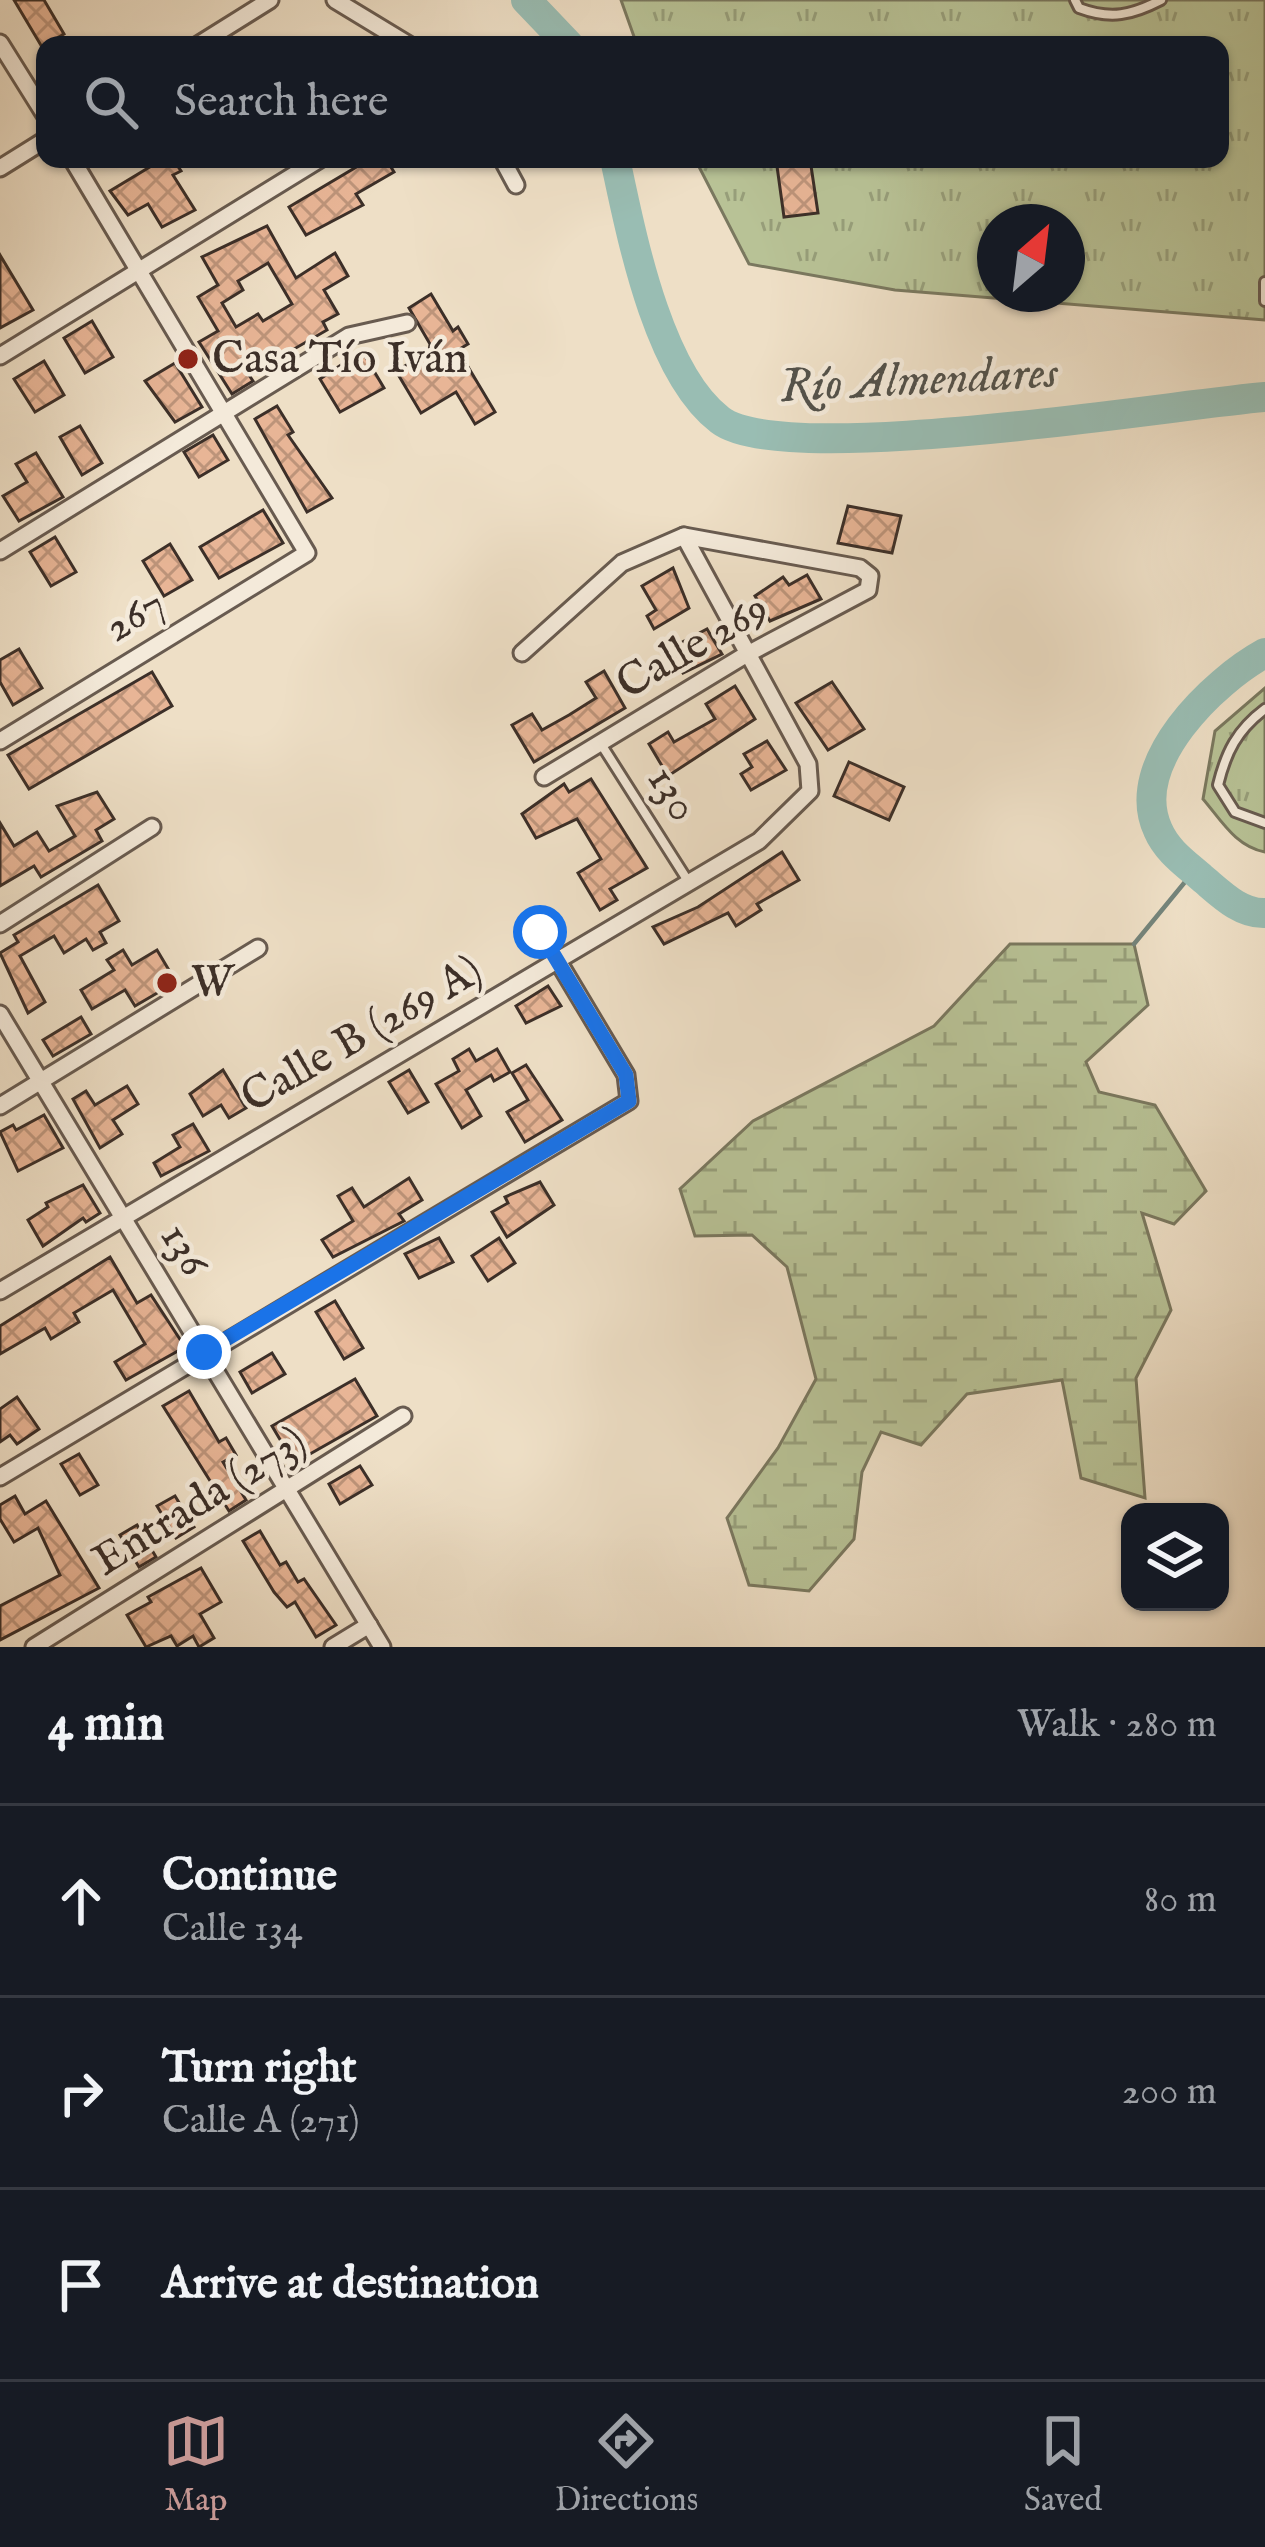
<!DOCTYPE html>
<meta charset="utf-8">
<style>
:root{--surface:#171b24;--page:#242831;--text:#f1f3f6;--muted:#9ea1a6;--line:#363941;--accent:#c59692}
body{margin:0;font-family:"IM FELL English",serif;background:var(--page);color:var(--text)}
.controls{position:absolute;right:36px;bottom:36px;display:grid;overflow:hidden;border-radius:24px;box-shadow:0 3px 9px #0004}
.controls button{width:108px;height:108px;display:grid;place-items:center;padding:0;border:0;border-bottom:3px solid var(--line);background:var(--surface);color:var(--text);font:60px sans-serif}
.compass{position:absolute;left:977px;top:204px;width:108px;height:108px;border-radius:50%;background:var(--surface);box-shadow:0 3px 9px #0004;rotate:28deg}
.stop{position:absolute;width:36px;height:36px;margin:-27px;border:9px solid #1a73e8;border-radius:50%;background:#fff}
.stop.end{background:#1a73e8;border-color:#fff;box-shadow:0 3px 12px #0008}
.list{margin:0;padding:0;list-style:none}
h2{display:flex;justify-content:space-between;align-items:center;height:156px;margin:0;padding:0 48px;font-size:51px}
h2 small{font-size:39px;font-weight:400;color:var(--muted)}
.list li{display:grid;grid-template-columns:78px 1fr auto;gap:36px;align-items:center;box-sizing:border-box;height:192px;padding:0 48px;border-top:3px solid var(--line)}
.list b{display:block;font-size:45px;white-space:nowrap}
.list p{margin:0;font-size:39px;white-space:nowrap;color:var(--muted)}
.list em{font-size:39px;font-style:normal;color:var(--muted)}
.icon{flex:none;width:66px;height:66px;fill:none;stroke:currentColor;stroke-width:2;stroke-linecap:round;stroke-linejoin:round}
.map{position:relative;flex:none;width:1265px;height:1647px;overflow:hidden}
.search{position:absolute;background:var(--surface);box-shadow:0 3px 9px #0004;left:36px;right:36px;top:36px;height:132px;display:flex;align-items:center;gap:30px;box-sizing:border-box;padding:0 42px;border-radius:24px;color:var(--muted);font-size:45px}
.sheet{height:732px;background:var(--surface)}
nav{display:flex;justify-content:space-around;align-items:center;box-sizing:border-box;height:168px;border-top:3px solid var(--line);background:var(--surface);font-size:33px;color:var(--muted)}
nav a{display:grid;justify-items:center;gap:6px}
nav .on{color:var(--accent)}
.map>svg:first-child{display:block}
.wetland{fill:url(#wetland-marsh);stroke:#7a785f;stroke-width:3}
.park{fill:url(#park-tufts);stroke:#7a785f;stroke-width:3;fill-rule:evenodd}
.lines{fill:none;stroke-linecap:round;stroke-linejoin:round}
.stream{stroke:#74847b;stroke-width:4.5}
.river{stroke:#99bdb3;stroke-width:30}
.building{fill:url(#building-cross-hatch);stroke:#3c2f28;stroke-width:3;fill-rule:evenodd}
.lane-casing{stroke:#685b50;stroke-width:14}
.street-casing{stroke:#685b50;stroke-width:21}
.lane{stroke:#f4eada;stroke-width:8}
.street{stroke:#f4eada;stroke-width:15}
.route{stroke:#1a73e8;stroke-width:15}
.poi-dot{fill:#8f2418;stroke:#f4eada;stroke-width:4.5}
.labels{text-anchor:middle;dominant-baseline:central;stroke-width:9;stroke-linejoin:round;paint-order:stroke}
.poi-label{font-size:45px;fill:#3c2f28;stroke:#f4eada;text-anchor:start}
.street-label{font-size:45px;fill:#3c2f28;stroke:#f4eada}
.water-label{font-size:48px;font-style:italic;fill:#53524b;stroke:#f4eada}
</style>
<div class="map">
<svg width="1265" height="1647" viewBox="0 0 1265 1647">
<defs>
<pattern id="wetland-marsh" width="20" height="14" patternUnits="userSpaceOnUse" patternTransform="scale(3)"><rect width="20" height="14" fill="#b8c296"/><path d="M1 5h8M5 5V1M11 12h8M15 12V8" fill="none" stroke="#979e7a"/></pattern>
<pattern id="park-tufts" width="24" height="20" patternUnits="userSpaceOnUse" patternTransform="scale(3)"><rect width="24" height="20" fill="#b8c296"/><path d="M3 7l-1-3M5 7V3M7 7l1-3M15 17l-1-3M17 17v-4M19 17l1-3" fill="none" stroke="#979e7a"/></pattern>
<pattern id="building-cross-hatch" width="8" height="8" patternUnits="userSpaceOnUse" patternTransform="scale(3)"><rect width="8" height="8" fill="#e8b596"/><path d="M0 0l8 8M0 8l8-8" fill="none" stroke="#bd947a"/></pattern>
</defs>
<rect width="100%" height="100%" fill="#eedfc6"/>
<filter id="stains"><feTurbulence type="fractalNoise" baseFrequency=".00167" numOctaves="4"/><feColorMatrix values="0 0 0 0 .2 0 0 0 0 .09 0 0 0 0 .02 0 0 0 .5 -.17"/></filter>
<radialGradient id="worn" r=".72"><stop offset=".6" stop-color="#630" stop-opacity="0"/><stop offset="1" stop-color="#630" stop-opacity=".3"/></radialGradient>
<!-- wetland -->
<polygon class="wetland" points="1010,944 1134,944 1148,1005 1086,1062 1099,1092 1155,1105 1206,1191 1174,1224 1142,1213 1171,1310 1136,1378 1145,1498 1081,1478 1062,1380 967,1394 921,1445 881,1432 862,1472 854,1539 809,1591 749,1585 727,1518 778,1448 816,1379 787,1267 752,1235 695,1236 680,1189 753,1121 934,1026"/>
<!-- park -->
<g class="park">
<path d="M621,0H1265V320L895,290L749,264L695,159H1220V45H637ZM995,222H1067V294H995Z"/>
<path d="M1265,688V852C1236,847 1221,820 1203,799L1215,731Z"/>
</g>
<g class="lines">
<!-- stream -->
<polyline class="stream" points="1134,944 1194,871"/>
<!-- river -->
<g class="river">
<polyline points="526,0 569,45"/>
<path d="M615,159C631,233 657,372 720,420C783,469 1169,405 1265,397"/>
<path d="M1265,653C1214,681 1127,763 1158,830C1167,851 1185,863 1202,878C1220,893 1240,914 1265,913"/>
</g>
</g>
<!-- building -->
<g class="building">
<polygon points="14,0 44,0 64,34 42,47"/>
<polygon points="163,159 173,159 181,171 173,175 195,210 162,227 148,204 128,215 110,191"/>
<polygon points="360,159 386,159 394,172 356,194 363,205 306,235 289,207 363,163"/>
<polygon points="776,159 810,159 818,213 784,217"/>
<path d="M267,226L296,278L335,253L348,276L324,290L338,314L323,322L327,330L249,375L253,381L232,394L199,342L218,331L198,297L218,285L202,257ZM268,263L292,304L263,321L258,314L236,327L222,303L243,290L238,281Z"/>
<polygon points="0,255 33,310 0,328"/>
<polygon points="431,294 453,331 458,327 468,344 458,350 495,412 475,424 456,392 421,413 396,371 429,352 430,344 409,308"/>
<polygon points="92,321 113,357 85,373 64,338"/>
<polygon points="362,351 384,388 340,412 320,379"/>
<polygon points="44,361 64,395 35,412 14,379"/>
<polygon points="175,363 202,407 175,422 145,381"/>
<polygon points="277,406 293,432 288,435 332,498 307,512 255,419"/>
<polygon points="80,426 102,463 82,475 60,437"/>
<polygon points="213,435 228,460 199,477 184,452"/>
<polygon points="36,453 63,497 19,521 3,496 27,482 16,464"/>
<polygon points="848,506 901,516 892,553 838,543"/>
<polygon points="263,510 283,543 219,578 200,547"/>
<polygon points="55,537 76,572 51,586 30,552"/>
<polygon points="170,544 192,580 164,596 143,561"/>
<polygon points="673,568 689,608 654,629 647,616 656,610 642,586"/>
<polygon points="807,575 821,599 770,621 755,596 783,577 789,585"/>
<polygon points="707,629 722,654 683,673 669,649"/>
<polygon points="19,649 42,688 13,705 0,682 0,660"/>
<polygon points="604,671 625,708 534,762 512,725 532,714 542,730 569,715 596,698 586,682"/>
<polygon points="152,672 172,706 29,789 8,755"/>
<polygon points="832,682 864,729 828,750 796,703"/>
<polygon points="735,686 755,719 668,776 649,744 668,732 674,742 715,719 706,704"/>
<polygon points="767,741 786,770 751,790 741,774 752,767 744,754"/>
<polygon points="849,762 904,787 889,820 834,796"/>
<polygon points="591,779 647,868 610,889 617,900 600,910 578,873 601,859 577,819 536,838 522,814 564,784 569,792"/>
<polygon points="97,792 114,819 96,830 102,841 41,877 34,866 0,886 0,823 14,846 37,832 49,851 75,836 57,806"/>
<polygon points="782,852 799,880 757,904 761,910 736,926 728,913 664,944 653,927 698,907"/>
<polygon points="98,885 119,921 100,932 106,943 93,950 86,939 64,953 54,936 20,956 45,1002 28,1013 0,953 18,942 14,935"/>
<polygon points="123,950 132,965 157,950 176,982 135,1006 125,990 92,1009 81,990 114,970 107,960"/>
<polygon points="548,986 561,1006 526,1023 516,1006"/>
<polygon points="81,1017 91,1034 53,1056 43,1040"/>
<polygon points="469,1049 476,1061 497,1049 510,1072 494,1081 491,1075 466,1090 481,1116 462,1128 436,1084 459,1071 453,1059"/>
<polygon points="526,1065 562,1120 525,1142 507,1112 528,1100 512,1073"/>
<polygon points="223,1070 246,1108 229,1118 221,1105 203,1116 190,1094"/>
<polygon points="409,1070 428,1102 408,1113 389,1082"/>
<polygon points="127,1086 138,1104 113,1120 122,1134 100,1148 73,1099 86,1091 95,1105"/>
<polygon points="44,1115 63,1148 18,1171 0,1132 13,1125 16,1130"/>
<polygon points="193,1124 209,1151 161,1176 154,1163 180,1147 173,1135"/>
<polygon points="409,1178 422,1200 399,1214 404,1221 333,1257 322,1240 353,1221 338,1196 352,1188 364,1207"/>
<polygon points="540,1182 554,1205 507,1237 492,1212 508,1203 505,1197"/>
<polygon points="83,1185 100,1213 86,1222 83,1218 43,1246 28,1220 48,1207 46,1203"/>
<polygon points="439,1238 453,1262 419,1278 405,1254"/>
<polygon points="499,1238 515,1263 488,1281 472,1256"/>
<polygon points="110,1257 137,1303 151,1295 185,1347 126,1380 115,1362 145,1344 113,1290 74,1313 79,1322 51,1339 45,1328 0,1354 0,1326"/>
<polygon points="335,1301 363,1348 344,1359 316,1312"/>
<polygon points="272,1353 285,1374 252,1393 240,1372"/>
<polygon points="355,1379 377,1416 294,1463 272,1426"/>
<polygon points="189,1391 219,1442 226,1438 236,1455 223,1462 246,1500 229,1511 163,1406"/>
<polygon points="17,1397 39,1429 17,1444 10,1435 0,1442 0,1409"/>
<polygon points="79,1454 98,1485 80,1495 61,1464"/>
<polygon points="360,1466 372,1485 340,1504 329,1484"/>
<polygon points="15,1496 25,1514 46,1501 99,1588 0,1640 0,1606 60,1575 38,1528 14,1542 0,1519 0,1505"/>
<polygon points="175,1496 194,1527 176,1538 157,1506"/>
<polygon points="137,1525 156,1557 139,1567 120,1535"/>
<polygon points="260,1531 280,1565 286,1562 298,1582 304,1579 336,1625 316,1637 295,1602 287,1607 274,1592 243,1541"/>
<polygon points="201,1568 221,1602 200,1614 214,1638 199,1647 193,1636 177,1646 171,1636 146,1647 127,1615 151,1602 148,1597"/>
</g>
<g class="lines">
<defs>
<g id="lane">
<path d="M1075,0L1079,8C1111,20 1132,15 1161,0"/>
<polyline points="1265,282 1265,301"/>
<path d="M1265,709C1237,730 1226,752 1218,785L1235,812L1265,823"/>
<polyline points="601,744 688,881"/>
</g>
<g id="street">
<polyline points="335,0 409,45"/>
<polyline points="0,43 45,115"/>
<polyline points="198,45 270,0"/>
<polyline points="502,159 516,185"/>
<polyline points="0,168 45,140"/>
<polyline points="0,356 320,159"/>
<polyline points="0,551 349,336 407,323"/>
<polyline points="522,653 622,563 684,536 860,568 870,576 868,590 742,657 544,777"/>
<polyline points="0,741 307,553 72,159"/>
<polyline points="0,924 152,827"/>
<polyline points="0,1014 382,1647"/>
<polyline points="0,1106 258,948"/>
<polyline points="0,1291 759,841 810,791 808,764 684,536"/>
<polyline points="0,1477 629,1101 626,1075 540,931"/>
<polyline points="34,1647 403,1416"/>
<polyline points="333,1647 369,1625"/>
</g>
</defs>
<!-- lane casing -->
<use href="#lane" class="lane-casing"/>
<!-- street casing -->
<use href="#street" class="street-casing"/>
<!-- lane -->
<use href="#lane" class="lane"/>
<!-- street -->
<use href="#street" class="street"/>
</g>
<g class="lines">
<!-- route -->
<polyline class="route" points="204,1352 629,1101 626,1075 540,932"/>
</g>
<!-- markers -->
<g class="poi-dot">
<circle cx="188" cy="359" r="12"/>
<circle cx="167" cy="983" r="12"/>
</g>
<g class="labels">
<!-- poi labels -->
<g class="poi-label">
<text x="212" y="359">Casa Tío Iván</text>
<text x="191" y="983">W</text>
</g>
<!-- street labels -->
<g class="street-label">
<text transform="translate(135 616) rotate(-31)">267</text>
<text transform="translate(693 647) rotate(-30)">Calle 269</text>
<text transform="translate(672 794) rotate(58)">130</text>
<text transform="translate(362 1035) rotate(-30)">Calle B (269 A)</text>
<text transform="translate(184 1250) rotate(59)">136</text>
<text transform="translate(200 1502) rotate(-32)">Entrada (273)</text>
</g>
<!-- water labels -->
<g class="water-label">
<text transform="translate(919 381) rotate(-3)">Río Almendares</text>
</g>
</g>
<rect width="100%" height="100%" filter="url(#stains)"/>
<rect width="100%" height="100%" fill="url(#worn)"/>
</svg>
<div class="controls">
<button><svg class="icon" aria-label="layers" viewBox="0 0 24 24"><path d="M12 4l9 5-9 5-9-5zM3 14l9 5 9-5"/></svg></button>
</div>
<svg class="compass" viewBox="-18 -18 36 36"><path d="M0-13l5 13h-10z" fill="#e53935"/><path d="M0 13l5-13h-10z" fill="#9ea1a6"/></svg>
<div class="stop" style="left:540px;top:932px"></div>
<div class="stop end" style="left:204px;top:1352px"></div>
<div class="search"><svg class="icon" aria-label="search" viewBox="0 0 24 24"><circle cx="10" cy="10" r="6"/><path d="M15 15l6 6"/></svg>Search here</div>
</div>
<section class="sheet">
<h2>4 min<small>Walk · 280 m</small></h2>
<ul class="list">
<li><svg class="icon" aria-label="ahead" viewBox="0 0 24 24"><path d="M12 20V5M6 11l6-6 6 6"/></svg><div><b>Continue</b><p>Calle 134</p></div><em>80 m</em></li>
<li><svg class="icon" aria-label="right" viewBox="0 0 24 24"><path d="M7 20v-9h11M14 6l5 5-5 5"/></svg><div><b>Turn right</b><p>Calle A (271)</p></div><em>200 m</em></li>
<li><svg class="icon" aria-label="arrive" viewBox="0 0 24 24"><path d="M6 21V4h12l-3 4 3 4H6"/></svg><div><b>Arrive at destination</b></div></li>
</ul>
</section>
<nav>
<a class="on"><svg class="icon" aria-label="map" viewBox="0 0 24 24"><path d="M3 6l6-2 6 2 6-2v14l-6 2-6-2-6 2zM9 4v14M15 6v14"/></svg>Map</a>
<a><svg class="icon" aria-label="directions" viewBox="0 0 24 24"><path d="M12 3l9 9-9 9-9-9zM9 14v-3h6M13 9l2 2-2 2"/></svg>Directions</a>
<a><svg class="icon" aria-label="saved" viewBox="0 0 24 24"><path d="M7 4h10v16l-5-4-5 4z"/></svg>Saved</a>
</nav>
